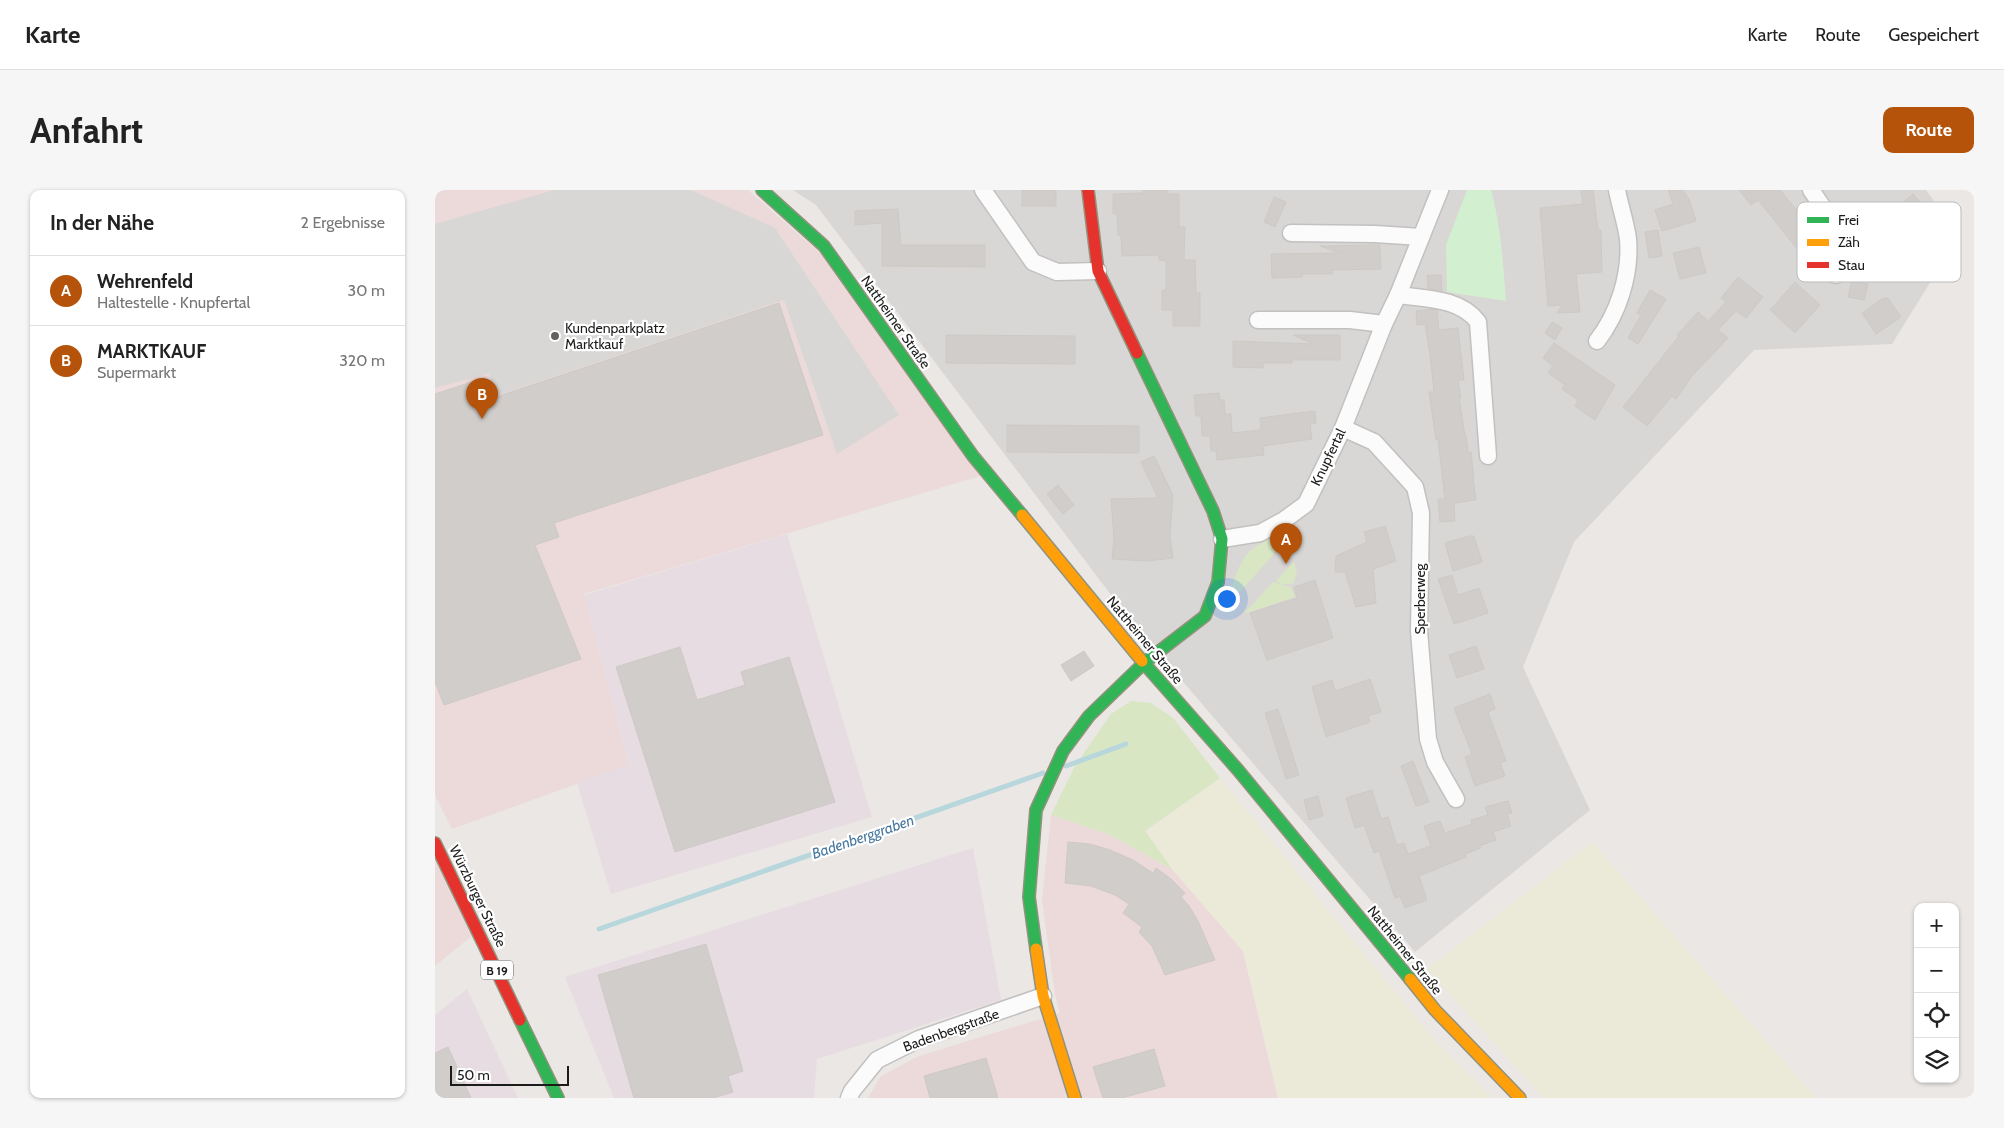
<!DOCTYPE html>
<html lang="de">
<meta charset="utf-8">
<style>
:root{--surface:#fff;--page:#f6f6f6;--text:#222;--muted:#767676;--line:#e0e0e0;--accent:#b45309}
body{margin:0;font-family:Cabin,sans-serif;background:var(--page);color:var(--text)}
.controls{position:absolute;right:15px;bottom:15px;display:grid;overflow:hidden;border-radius:10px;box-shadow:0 1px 4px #0004}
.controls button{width:45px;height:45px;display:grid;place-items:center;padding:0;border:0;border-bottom:1px solid var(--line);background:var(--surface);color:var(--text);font:25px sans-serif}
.scale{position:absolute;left:15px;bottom:12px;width:119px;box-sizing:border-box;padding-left:5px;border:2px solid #1b1b1b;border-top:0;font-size:14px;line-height:18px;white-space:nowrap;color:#1b1b1b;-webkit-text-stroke:4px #fff;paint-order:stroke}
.you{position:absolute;left:791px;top:408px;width:18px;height:18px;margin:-12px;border:4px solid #fff;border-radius:50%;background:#1a73e8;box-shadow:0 0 0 8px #1a73e833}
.badge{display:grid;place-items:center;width:32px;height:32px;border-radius:50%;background:var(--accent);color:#fff;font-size:16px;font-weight:700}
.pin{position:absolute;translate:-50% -41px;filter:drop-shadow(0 1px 2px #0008)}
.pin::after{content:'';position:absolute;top:26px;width:18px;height:15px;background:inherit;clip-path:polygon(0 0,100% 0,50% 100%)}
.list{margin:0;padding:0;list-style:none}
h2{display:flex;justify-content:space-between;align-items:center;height:65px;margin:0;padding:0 20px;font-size:21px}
h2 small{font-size:16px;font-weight:400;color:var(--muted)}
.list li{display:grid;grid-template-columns:32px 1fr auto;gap:15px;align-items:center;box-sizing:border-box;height:70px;padding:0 20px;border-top:1px solid var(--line)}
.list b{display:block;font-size:19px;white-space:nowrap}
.list p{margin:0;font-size:16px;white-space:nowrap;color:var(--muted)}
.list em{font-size:16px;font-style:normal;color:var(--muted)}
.icon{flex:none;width:28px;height:28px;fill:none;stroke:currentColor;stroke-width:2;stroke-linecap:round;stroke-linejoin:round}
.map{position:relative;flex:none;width:1539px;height:908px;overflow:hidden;border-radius:10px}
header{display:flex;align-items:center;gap:30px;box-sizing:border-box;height:70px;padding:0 25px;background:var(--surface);border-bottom:1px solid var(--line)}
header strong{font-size:24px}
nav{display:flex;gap:28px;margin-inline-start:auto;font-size:18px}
.intro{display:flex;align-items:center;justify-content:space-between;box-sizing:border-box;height:120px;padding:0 30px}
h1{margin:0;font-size:35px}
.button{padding:12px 22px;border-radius:10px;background:var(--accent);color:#fff;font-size:18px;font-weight:700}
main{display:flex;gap:30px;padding:0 30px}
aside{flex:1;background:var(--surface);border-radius:10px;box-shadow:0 1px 4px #0004}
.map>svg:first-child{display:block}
.residential{fill:#d9d7d5}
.commercial{fill:#ecdada}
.industrial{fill:#e8dce3}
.farmland{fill:#ebe9d7}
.grass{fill:#d8e6c3}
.park{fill:#d2f0d0}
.parking{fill:#d8d7d5}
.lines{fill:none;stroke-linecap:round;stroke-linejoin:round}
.stream{stroke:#b8d7dc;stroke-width:5}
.building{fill:#d1cdcb;stroke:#cdc9c5}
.street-casing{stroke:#c2c1c0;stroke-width:19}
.fast-casing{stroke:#92927d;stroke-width:14}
.slow-casing{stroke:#92927d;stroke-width:14}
.jam-casing{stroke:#92927d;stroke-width:14}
.street{stroke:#fcfbfb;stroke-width:16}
.fast{stroke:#30b455;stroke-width:11}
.slow{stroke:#ff9f0a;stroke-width:11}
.jam{stroke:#e5322d;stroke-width:11}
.poi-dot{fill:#636261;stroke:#fff;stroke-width:2}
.labels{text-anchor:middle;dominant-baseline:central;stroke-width:4.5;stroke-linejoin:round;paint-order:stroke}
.shield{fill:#fff;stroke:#5f5f5f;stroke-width:1}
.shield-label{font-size:12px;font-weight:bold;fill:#1b1b1b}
.street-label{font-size:14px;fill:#1b1b1b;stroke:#fff}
.poi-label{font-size:14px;fill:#1b1b1b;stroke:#fff;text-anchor:start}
.water-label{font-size:15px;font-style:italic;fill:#49799f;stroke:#fff}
.key{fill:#fff;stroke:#bbb;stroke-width:1}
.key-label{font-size:14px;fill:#1b1b1b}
</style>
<header>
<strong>Karte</strong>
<nav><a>Karte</a><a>Route</a><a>Gespeichert</a></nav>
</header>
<div class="intro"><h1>Anfahrt</h1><a class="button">Route</a></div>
<main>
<aside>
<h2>In der Nähe<small>2 Ergebnisse</small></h2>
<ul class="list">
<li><span class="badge">A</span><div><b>Wehrenfeld</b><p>Haltestelle · Knupfertal</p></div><em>30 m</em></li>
<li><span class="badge">B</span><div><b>MARKTKAUF</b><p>Supermarkt</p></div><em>320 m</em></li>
</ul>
</aside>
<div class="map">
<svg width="1539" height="908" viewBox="0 0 1539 908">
<rect width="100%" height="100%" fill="#eae7e4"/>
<!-- residential -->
<polygon class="residential" points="358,0 1491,0 1524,46 1457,154 1319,160 1139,352 1088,477 1155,620 980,762 695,430 381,15"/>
<!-- commercial -->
<g class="commercial">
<polygon points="9,0 313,0 386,64 552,284 149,404 194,575 17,639 0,605 0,3"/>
<polygon points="616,625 673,644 737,679 808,761 843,908 433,908 446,886 484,866 625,823 620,805 607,710"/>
<polygon points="0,670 38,745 0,776"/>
</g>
<!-- industrial -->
<g class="industrial">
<polygon points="352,344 437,627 176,704 142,593 194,574 149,405"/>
<polygon points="538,658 566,810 382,869 379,908 179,908 130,787"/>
<polygon points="32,799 83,908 0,908 0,825"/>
</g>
<!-- farmland -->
<g class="farmland">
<polygon points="785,588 1001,852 1057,908 843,908 808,761 737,679 710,642"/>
<polygon points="1157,652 1381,908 1109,908 992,779"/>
</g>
<!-- grass -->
<g class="grass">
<path d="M853,342L855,346L795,413C796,396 804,367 820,357C830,351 842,347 853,342Z"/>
<polygon points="859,371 862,383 858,394 847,394 841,391"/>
<polygon points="838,392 856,397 860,407 809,424"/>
<polygon points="696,511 716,513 738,528 785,588 710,641 737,679 673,644 616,625 640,576 676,524"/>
</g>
<!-- park -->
<path class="park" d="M1032,0H1056C1066,36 1068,74 1071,111L1012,102L1011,55Z"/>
<!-- parking -->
<polygon class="parking" points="119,0 256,0 340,38 464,225 402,264 349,110 60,206 54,183 0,198 0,34"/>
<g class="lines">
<!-- stream -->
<g class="stream">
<polyline points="631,576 691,554"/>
<polyline points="164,739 608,583"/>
</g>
</g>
<!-- building -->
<g class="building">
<rect x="587" y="0" width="34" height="16"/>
<polygon points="708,0 733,0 733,4 744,4 744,37 750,37 749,70 760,70 761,103 765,103 765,136 738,136 738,120 727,120 727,100 731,100 731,71 724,70 724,65 687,66 686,45 683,45 682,24 678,24 678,4 708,3"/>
<polygon points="1146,0 1158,0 1163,40 1166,40 1167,82 1141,84 1145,122 1122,123 1127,115 1113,116 1105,18 1148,14"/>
<polygon points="1233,0 1248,0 1254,9 1261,31 1227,41 1220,20 1238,14"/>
<polygon points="1304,0 1345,0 1363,22 1368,19 1386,41 1363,60 1323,10 1316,15"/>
<polygon points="1478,4 1496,26 1489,31 1498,42 1476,60 1452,30 1467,18 1465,15"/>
<polygon points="839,7 851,12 840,37 829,32"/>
<polygon points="463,19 466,55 550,55 550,77 447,76 447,33 420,35 420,21"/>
<polygon points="1223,40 1227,66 1214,68 1210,42"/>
<polygon points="945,55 946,79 897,80 897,84 867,84 867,87 837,88 836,64 905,63 885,56"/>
<polygon points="1264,57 1271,83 1245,89 1238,63"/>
<polygon points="992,85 1006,85 1007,101 993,98"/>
<polygon points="1303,87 1328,107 1311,128 1301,121 1283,140 1293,148 1257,186 1241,209 1237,206 1212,236 1188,217 1244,146 1242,145 1263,122 1273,131 1291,112 1286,108"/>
<polygon points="1417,91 1433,94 1429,110 1413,107"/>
<polygon points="1360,92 1385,115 1360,143 1335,120"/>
<polygon points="1215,100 1231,109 1203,154 1193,148 1206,125 1202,123"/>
<polygon points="1448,108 1453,108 1466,127 1441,144 1427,123"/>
<polygon points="344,113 388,245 119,333 124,347 100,355 146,469 9,515 0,492 0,204 49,188 55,209"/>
<polygon points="997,119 1002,120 1004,140 1023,138 1029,190 1023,190 1026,208 1024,208 1030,246 1031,246 1033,262 1036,262 1039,288 1038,288 1041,310 1019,313 1020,331 1005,332 1003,309 1010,309 1003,249 1001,250 994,202 999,202 995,164 990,134 982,135 981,121"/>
<polygon points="1117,132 1127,138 1120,150 1110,143"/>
<polygon points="511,145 640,146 640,174 511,173"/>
<polygon points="858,145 905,145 905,170 857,170 857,173 828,173 828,178 798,177 798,151 878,154"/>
<polygon points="1119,153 1180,195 1160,230 1140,216 1143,210 1127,199 1130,195 1113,183 1118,176 1108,168"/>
<polygon points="784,203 785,210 789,210 790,224 796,224 797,243 826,240 825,228 880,221 881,233 875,234 877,249 828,256 829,265 782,270 781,261 776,261 775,246 767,246 766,226 761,226 759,205"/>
<polygon points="572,235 704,236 704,263 572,262"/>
<polygon points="719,266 738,305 735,347 738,368 712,371 677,369 679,348 676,309 723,308 706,272"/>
<polygon points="623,295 639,315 628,324 612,304"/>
<polygon points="950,336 961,371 938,379 941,413 921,417 910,382 900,382 901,366 932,352 929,342"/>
<polygon points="1034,346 1039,346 1047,372 1018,381 1010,353"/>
<polygon points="1017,385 1023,405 1044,398 1053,423 1019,434 1003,389"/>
<polygon points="880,390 898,448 832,470 815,423 862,408 859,397"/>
<polygon points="1041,456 1049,479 1022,488 1014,465"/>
<polygon points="245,457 262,510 310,495 306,482 354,467 400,612 240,662 181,477"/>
<polygon points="649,461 659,476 636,491 626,475"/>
<polygon points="935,489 946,522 933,526 935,532 891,547 877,497 897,490 900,501"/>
<polygon points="1055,504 1060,519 1053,522 1071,571 1065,573 1070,586 1040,596 1030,567 1037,564 1019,518"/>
<polygon points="843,519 864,585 851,589 830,523"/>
<polygon points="978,571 994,612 981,616 966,576"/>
<polygon points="937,600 946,629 953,627 962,655 969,653 973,664 996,656 989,636 1005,631 1010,643 1037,634 1036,630 1053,625 1050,617 1073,611 1077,623 1072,624 1076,636 1058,642 1061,650 1044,656 1046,658 1030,664 1031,667 984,686 992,710 970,718 965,706 960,708 944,661 939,663 929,635 920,638 911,608"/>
<polygon points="883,606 888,626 874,630 869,610"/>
<polygon points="633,652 655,654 675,660 698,670 718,683 721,678 736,689 750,703 746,707 754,716 763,731 780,770 730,785 717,756 704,742 707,737 688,723 694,714 680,705 656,696 630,693"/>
<polygon points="271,754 308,881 293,886 298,902 278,908 199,908 163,785"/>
<polygon points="13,857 36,908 0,908 0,863"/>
<polygon points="719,859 730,896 687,908 668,908 658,877"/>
<polygon points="551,868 563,908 495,908 489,886"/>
</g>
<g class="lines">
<defs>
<g id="street">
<polyline points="548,0 598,72 622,82 663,81"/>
<polyline points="1376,0 1403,39 1409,52 1401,85"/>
<polyline points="856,43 940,44 986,47"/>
<path d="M963,105C991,109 1025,108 1043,132L1053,266"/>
<polyline points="823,130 915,130 949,134"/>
<path d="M1162,151C1183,124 1196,85 1193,49C1191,33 1185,16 1182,0"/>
<polyline points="908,238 939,252 980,297 986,323 984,441 993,549 1000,572 1021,609"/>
<polyline points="787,349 825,343 849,330 871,314 908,238 949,134 963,105 1005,0"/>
<polyline points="414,908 417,901 442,870 484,849 608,806"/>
</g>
<g id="fast">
<polyline points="327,0 389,56 538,266 587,325"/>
<polyline points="707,471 803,580 975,789"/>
<polyline points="601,759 594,707 601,620 628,561 654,526 709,473 770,426 783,392 787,349 778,321 702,163"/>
<polyline points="85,830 123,908"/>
</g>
<g id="slow">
<polyline points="587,325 707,471"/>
<polyline points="601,759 608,806 640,908"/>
<polyline points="975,789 1000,820 1085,908"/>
</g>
<g id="jam">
<polyline points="653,0 663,81 702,163"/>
<polyline points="0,653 85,830"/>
</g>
</defs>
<!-- street casing -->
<use href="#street" class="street-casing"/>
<!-- fast casing -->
<use href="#fast" class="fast-casing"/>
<!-- slow casing -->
<use href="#slow" class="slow-casing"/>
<!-- jam casing -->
<use href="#jam" class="jam-casing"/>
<!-- street -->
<use href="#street" class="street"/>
<!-- fast -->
<use href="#fast" class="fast"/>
<!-- slow -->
<use href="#slow" class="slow"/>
<!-- jam -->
<use href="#jam" class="jam"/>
</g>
<!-- markers -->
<circle class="poi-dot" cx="120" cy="146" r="5"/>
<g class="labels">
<!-- shield labels -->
<rect class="shield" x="46" y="770.5" width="32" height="19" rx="4"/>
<g class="shield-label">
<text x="62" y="780">B 19</text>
</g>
<!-- street labels -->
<g class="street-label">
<text transform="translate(461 132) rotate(55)">Nattheimer Straße</text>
<text transform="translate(893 267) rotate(-64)">Knupfertal</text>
<text transform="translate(985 409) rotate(-90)">Sperberweg</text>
<text transform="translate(710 450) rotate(50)">Nattheimer Straße</text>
<text transform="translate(43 706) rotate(64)">Würzburger Straße</text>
<text transform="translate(970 760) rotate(51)">Nattheimer Straße</text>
<text transform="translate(516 840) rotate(-20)">Badenbergstraße</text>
</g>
<!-- poi labels -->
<g class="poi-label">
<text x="130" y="138">Kundenparkplatz<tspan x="130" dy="16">Marktkauf</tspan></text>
</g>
<!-- water labels -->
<g class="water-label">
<text transform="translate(428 647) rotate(-19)">Badenberggraben</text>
</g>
</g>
<!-- legend -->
<rect x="1362" y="12" width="164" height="80" rx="8" class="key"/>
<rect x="1372" y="27" width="22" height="6" fill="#30b455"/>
<rect x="1372" y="49" width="22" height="7" fill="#ff9f0a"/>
<rect x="1372" y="72" width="22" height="6" fill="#e5322d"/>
<g class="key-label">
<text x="1403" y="35">Frei</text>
<text x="1403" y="57">Zäh</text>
<text x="1403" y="80">Stau</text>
</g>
</svg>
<div class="controls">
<button>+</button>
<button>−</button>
<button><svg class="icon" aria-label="locate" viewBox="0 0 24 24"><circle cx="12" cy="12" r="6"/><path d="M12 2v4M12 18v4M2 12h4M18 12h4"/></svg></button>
<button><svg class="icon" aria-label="layers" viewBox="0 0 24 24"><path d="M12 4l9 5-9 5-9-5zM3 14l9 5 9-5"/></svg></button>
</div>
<div class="scale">50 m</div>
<div class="you"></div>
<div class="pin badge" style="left:851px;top:374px">A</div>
<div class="pin badge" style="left:47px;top:229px">B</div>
</div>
</main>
